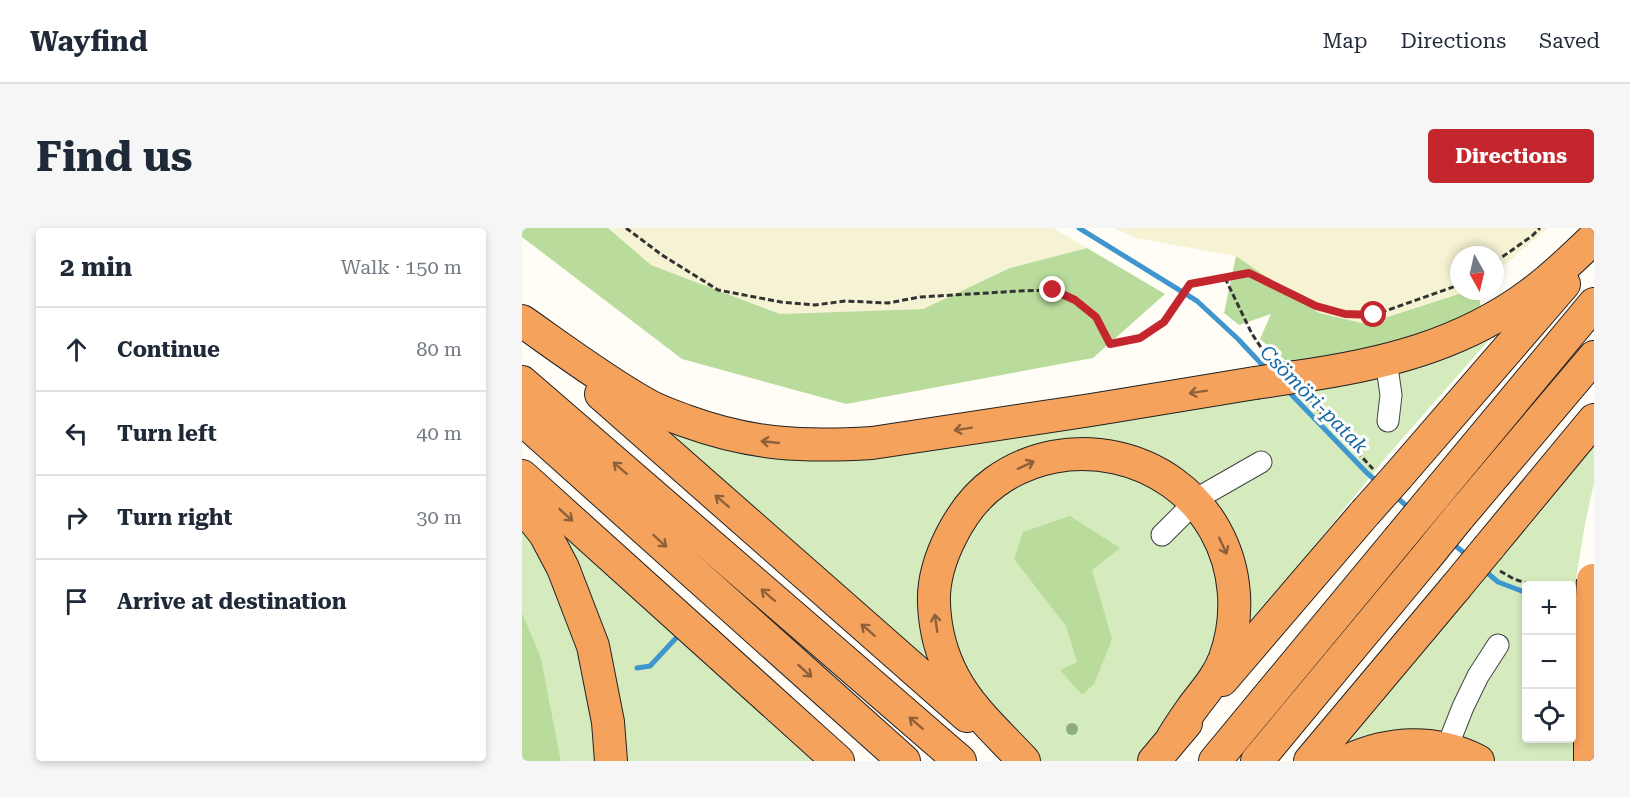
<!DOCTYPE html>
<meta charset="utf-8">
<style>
:root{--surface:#fff;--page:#f6f6f7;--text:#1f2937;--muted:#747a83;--line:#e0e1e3;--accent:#c4262e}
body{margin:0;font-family:"Roboto Serif",serif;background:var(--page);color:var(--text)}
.controls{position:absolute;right:18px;bottom:18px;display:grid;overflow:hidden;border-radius:6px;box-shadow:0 3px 9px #0003}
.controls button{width:54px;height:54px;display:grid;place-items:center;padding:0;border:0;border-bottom:2px solid var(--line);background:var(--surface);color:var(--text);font:30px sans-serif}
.compass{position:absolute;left:928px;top:18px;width:54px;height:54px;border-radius:50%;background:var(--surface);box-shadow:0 3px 9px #0003;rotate:172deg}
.stop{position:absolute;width:18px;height:18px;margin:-14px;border:4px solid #c4262e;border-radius:50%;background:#fff}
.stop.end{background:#c4262e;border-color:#fff;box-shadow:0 2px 6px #0008}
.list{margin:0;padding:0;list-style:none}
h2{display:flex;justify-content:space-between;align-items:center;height:78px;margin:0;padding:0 24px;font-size:26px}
h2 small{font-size:20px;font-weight:400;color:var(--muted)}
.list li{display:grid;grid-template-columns:39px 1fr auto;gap:18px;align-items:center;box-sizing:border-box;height:84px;padding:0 24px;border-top:2px solid var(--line)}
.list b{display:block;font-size:22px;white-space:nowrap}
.list em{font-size:20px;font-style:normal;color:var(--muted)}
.icon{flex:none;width:33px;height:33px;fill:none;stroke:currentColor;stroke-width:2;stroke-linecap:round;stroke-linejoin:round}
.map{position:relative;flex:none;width:1072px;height:533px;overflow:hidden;border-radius:6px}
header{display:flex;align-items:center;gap:36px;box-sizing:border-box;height:84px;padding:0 30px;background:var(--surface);border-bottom:2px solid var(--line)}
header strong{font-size:28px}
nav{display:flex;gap:33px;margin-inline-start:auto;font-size:21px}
.intro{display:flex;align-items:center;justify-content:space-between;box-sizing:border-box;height:144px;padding:0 36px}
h1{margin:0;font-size:42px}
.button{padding:15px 27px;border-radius:6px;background:var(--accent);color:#fff;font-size:21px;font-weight:700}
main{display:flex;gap:36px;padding:0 36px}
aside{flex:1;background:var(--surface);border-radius:6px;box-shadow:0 3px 9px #0003}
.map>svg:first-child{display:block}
.farmland{fill:#f6f3d4}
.green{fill:#d5ebbd;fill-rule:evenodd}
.forest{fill:#b9dc9c}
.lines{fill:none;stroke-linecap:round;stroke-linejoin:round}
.stream{stroke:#3f96cf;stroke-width:5}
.minor-casing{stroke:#444;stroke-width:23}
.highway-casing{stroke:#222;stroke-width:34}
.path{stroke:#333;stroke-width:3;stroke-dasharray:6 3;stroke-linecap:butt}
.minor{stroke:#fff;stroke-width:21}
.highway{stroke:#f5a25d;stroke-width:32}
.highway-bridge-casing{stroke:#222;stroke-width:34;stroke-linecap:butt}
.highway-bridge{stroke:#f5a25d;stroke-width:32}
.tree{fill:#8dad7f}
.oneway{stroke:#8e613b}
.route{stroke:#c4262e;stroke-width:8}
.labels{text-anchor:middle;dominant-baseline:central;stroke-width:6;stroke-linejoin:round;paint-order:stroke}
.water-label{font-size:20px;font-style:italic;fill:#1768a6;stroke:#fff}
</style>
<header>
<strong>Wayfind</strong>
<nav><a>Map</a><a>Directions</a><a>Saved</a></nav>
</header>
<div class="intro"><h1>Find us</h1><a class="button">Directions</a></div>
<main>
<aside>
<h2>2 min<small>Walk · 150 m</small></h2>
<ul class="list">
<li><svg class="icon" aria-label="ahead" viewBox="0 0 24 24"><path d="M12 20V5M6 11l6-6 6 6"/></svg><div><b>Continue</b></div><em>80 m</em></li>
<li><svg class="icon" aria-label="left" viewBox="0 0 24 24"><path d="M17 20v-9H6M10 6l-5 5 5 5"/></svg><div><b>Turn left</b></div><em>40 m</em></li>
<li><svg class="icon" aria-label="right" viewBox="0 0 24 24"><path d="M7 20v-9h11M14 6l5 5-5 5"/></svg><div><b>Turn right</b></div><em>30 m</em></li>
<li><svg class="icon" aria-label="arrive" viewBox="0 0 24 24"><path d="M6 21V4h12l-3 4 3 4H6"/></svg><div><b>Arrive at destination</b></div></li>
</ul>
</aside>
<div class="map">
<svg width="1072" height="533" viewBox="0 0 1072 533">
<rect width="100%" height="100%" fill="#fffdf5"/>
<!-- farmland -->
<g class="farmland">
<polygon points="86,0 531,0 565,20 488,40 401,81 258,86 129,37"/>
<polygon points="592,0 1026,0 973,45 973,27 937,27 937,63 946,63 844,96 797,85 714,28 613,10"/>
</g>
<!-- green -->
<g class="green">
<polygon points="980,97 865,228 718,410 714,329 582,215 435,278 417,446 131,190 286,226"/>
<path d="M1072,212V255L1063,296L1054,351L1053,382L1056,533H975L967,526L818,521ZM1005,358H1050V511H1005Z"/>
<polygon points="545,231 647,258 699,335 696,423 657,485 617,533 515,533 454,469 418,386 447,285"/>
<polygon points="0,283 31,299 293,533 39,533 19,430 0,384"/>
</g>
<!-- forest -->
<g class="forest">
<polygon points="0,0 86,0 129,37 258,86 401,81 488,40 565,20 643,66 571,130 324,176 160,131 0,9"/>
<polygon points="714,28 797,85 844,96 946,63 956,63 959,81 857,122 783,134 763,132 738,111 749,86 717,97 702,85"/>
<polygon points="548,288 598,320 570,342 590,411 572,456 560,467 538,442 555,434 544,398 492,331 501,304"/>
<polygon points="0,384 19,430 39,533 0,533"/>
</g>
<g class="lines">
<!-- stream -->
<g class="stream">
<polyline points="557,0 675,73 716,111 746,143"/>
<polyline points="765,162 845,245 858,256"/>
<polyline points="872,267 888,281"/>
<polyline points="930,315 946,328"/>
<polyline points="962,342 976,354 1005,365"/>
<polyline points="115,440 128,438 155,409"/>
</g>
<defs>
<g id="minor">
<polyline points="864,132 869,167 866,193"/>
<polyline points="640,307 673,274 683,266 739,234"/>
<polyline points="920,532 941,479 956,448 976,417"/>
</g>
<g id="highway">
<path d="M0,93C40,121 80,151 122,175C135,183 150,188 164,193C230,217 281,219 350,215L569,182L733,155"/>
<path d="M773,149C859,137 939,118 1010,65C1032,49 1052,29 1072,10"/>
<polyline points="0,154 438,533"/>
<polyline points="79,166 445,488"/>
<polyline points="0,191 382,533"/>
<polyline points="0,248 316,533"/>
<polyline points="876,248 1042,56"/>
<polyline points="910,271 1072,76"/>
<polyline points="0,277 23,306 41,340 71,418 86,494 89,533"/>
<polyline points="936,290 1072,129"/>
<polyline points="967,319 1072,192"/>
<polyline points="700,452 843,285"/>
<path d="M502,533C478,507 449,482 432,450C420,428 413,401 412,376C410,334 439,278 473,254C545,202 650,225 693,302C715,341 718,388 703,430C696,449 683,463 671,479C664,489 657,499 651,509"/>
<polyline points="632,533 664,495"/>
<polyline points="693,533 876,312"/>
<polyline points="735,533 902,332"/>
<polyline points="788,533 934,359"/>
<path d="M825,533C867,513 914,511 956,533"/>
<polyline points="1068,533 1068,401"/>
</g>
</defs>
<!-- minor casing -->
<use href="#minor" class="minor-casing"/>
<!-- highway casing -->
<use href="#highway" class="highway-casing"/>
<!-- path -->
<g class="path">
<polyline points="104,0 140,27 196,62 259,74 293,77 323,73 366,75 398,69 498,63 531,62 553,72 574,89 588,116 618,110 642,95 667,56 727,45 794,78 823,86 852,87 937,57"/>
<polyline points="973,34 1010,8 1018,0"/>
<polyline points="703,50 730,106 746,130"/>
<polyline points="786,171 851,241"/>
<polyline points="978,343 992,351 1013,358"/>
</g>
<!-- minor -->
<use href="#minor" class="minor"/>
<!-- highway -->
<use href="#highway" class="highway"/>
<defs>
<g id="highway-bridge">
<polyline points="733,155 773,149"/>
<polyline points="843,285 876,248"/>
<polyline points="876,312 910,271"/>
<polyline points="902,332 936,290"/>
<polyline points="934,359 967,319"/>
<polyline points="1068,401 1071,352"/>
</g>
</defs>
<!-- highway-bridge casing -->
<use href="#highway-bridge" class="highway-bridge-casing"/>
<!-- highway-bridge -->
<use href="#highway-bridge" class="highway-bridge"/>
</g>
<!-- trees -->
<circle class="tree" cx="550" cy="501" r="6"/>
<!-- one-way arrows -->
<defs><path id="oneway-shaft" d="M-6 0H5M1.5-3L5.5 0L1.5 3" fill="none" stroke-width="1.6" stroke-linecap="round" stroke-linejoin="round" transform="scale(1.5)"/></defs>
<g class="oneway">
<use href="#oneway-shaft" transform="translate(676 164) rotate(171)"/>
<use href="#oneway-shaft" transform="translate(441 201) rotate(171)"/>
<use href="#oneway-shaft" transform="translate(248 214) rotate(-174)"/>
<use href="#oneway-shaft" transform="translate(504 237) rotate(-25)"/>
<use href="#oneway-shaft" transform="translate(98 240) rotate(-139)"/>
<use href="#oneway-shaft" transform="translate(200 273) rotate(-139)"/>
<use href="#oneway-shaft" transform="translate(44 287) rotate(42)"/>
<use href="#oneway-shaft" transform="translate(138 313) rotate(42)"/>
<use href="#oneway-shaft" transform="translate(701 318) rotate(65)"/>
<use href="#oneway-shaft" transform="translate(246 367) rotate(-139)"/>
<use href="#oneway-shaft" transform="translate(414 395) rotate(-98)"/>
<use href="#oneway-shaft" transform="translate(346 402) rotate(-139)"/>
<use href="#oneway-shaft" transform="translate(283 443) rotate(42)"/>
<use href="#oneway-shaft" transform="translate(394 495) rotate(-139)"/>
</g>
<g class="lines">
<!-- route -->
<polyline class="route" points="531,62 553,72 574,89 588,116 618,110 642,94 668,56 727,45 794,78 823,86 852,87"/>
</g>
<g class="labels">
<!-- water labels -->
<g class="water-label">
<text transform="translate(792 171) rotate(45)">Csömöri-patak</text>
</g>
</g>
</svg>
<div class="controls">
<button>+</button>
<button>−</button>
<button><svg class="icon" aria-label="locate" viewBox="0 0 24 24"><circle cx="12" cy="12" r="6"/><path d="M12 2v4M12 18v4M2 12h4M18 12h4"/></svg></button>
</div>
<svg class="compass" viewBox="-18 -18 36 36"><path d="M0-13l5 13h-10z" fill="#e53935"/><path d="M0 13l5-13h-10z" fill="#747a83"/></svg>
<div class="stop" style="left:852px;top:87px"></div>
<div class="stop end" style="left:531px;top:62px"></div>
</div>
</main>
